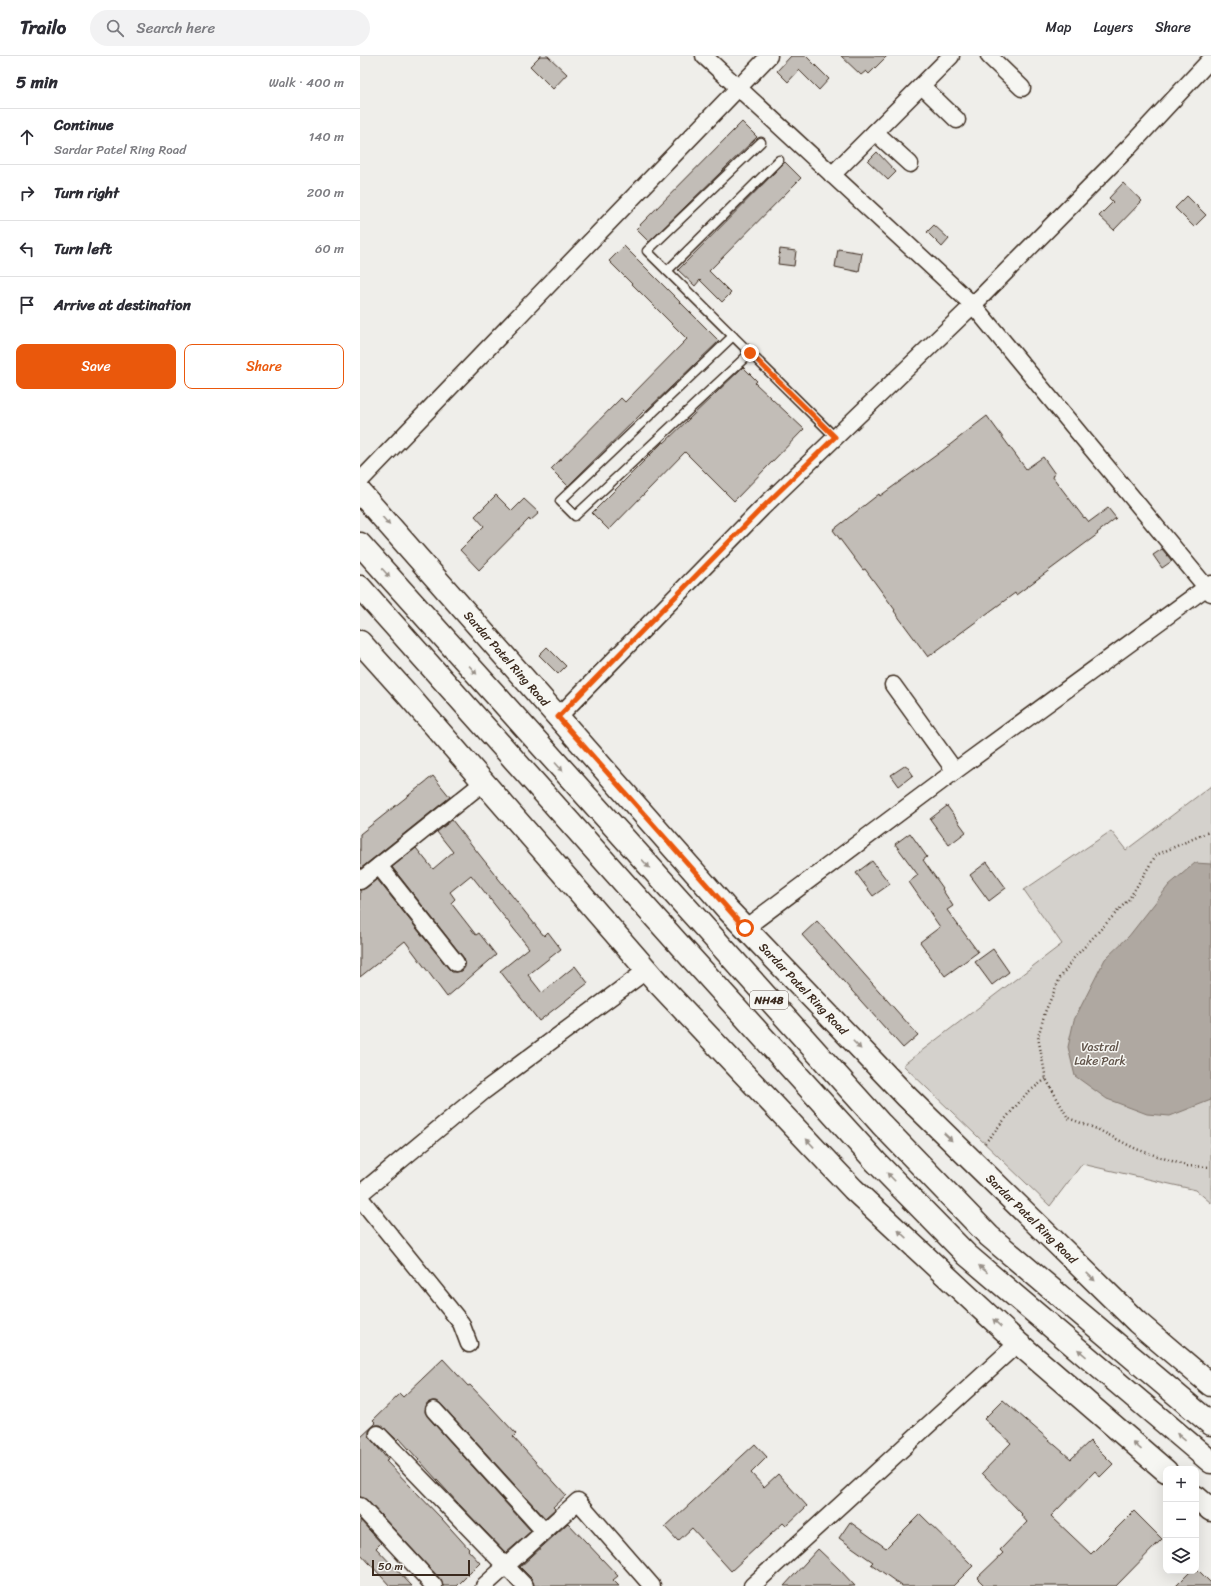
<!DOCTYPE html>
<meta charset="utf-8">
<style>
:root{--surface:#fff;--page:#f2f2f3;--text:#2b2b33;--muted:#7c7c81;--line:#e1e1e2;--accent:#ea580c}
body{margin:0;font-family:Sriracha,sans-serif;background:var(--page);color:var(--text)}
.controls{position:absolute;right:12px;bottom:12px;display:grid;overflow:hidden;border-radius:8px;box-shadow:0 4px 16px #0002}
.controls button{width:36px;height:36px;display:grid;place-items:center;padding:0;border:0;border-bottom:1px solid var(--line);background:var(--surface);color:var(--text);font:20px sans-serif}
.scale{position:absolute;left:12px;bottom:10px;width:98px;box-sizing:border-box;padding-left:4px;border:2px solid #3b2a1e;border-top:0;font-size:11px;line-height:14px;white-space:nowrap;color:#3b2a1e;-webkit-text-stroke:3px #f6f6f2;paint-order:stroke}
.stop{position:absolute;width:12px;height:12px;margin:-9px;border:3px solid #ea580c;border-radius:50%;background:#fff}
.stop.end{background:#ea580c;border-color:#fff;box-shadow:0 1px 4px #0008}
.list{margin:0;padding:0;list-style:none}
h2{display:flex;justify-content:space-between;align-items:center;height:52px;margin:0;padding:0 16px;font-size:17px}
h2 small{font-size:13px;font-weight:400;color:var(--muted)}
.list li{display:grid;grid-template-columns:26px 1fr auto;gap:12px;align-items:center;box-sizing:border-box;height:56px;padding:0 16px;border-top:1px solid var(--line)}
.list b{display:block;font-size:15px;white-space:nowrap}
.list p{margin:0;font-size:13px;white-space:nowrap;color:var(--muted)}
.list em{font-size:13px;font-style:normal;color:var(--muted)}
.actions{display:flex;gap:8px;padding:12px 16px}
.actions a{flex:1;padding:9px 0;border:1px solid var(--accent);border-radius:8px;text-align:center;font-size:14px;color:var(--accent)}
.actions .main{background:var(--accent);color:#fff}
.icon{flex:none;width:22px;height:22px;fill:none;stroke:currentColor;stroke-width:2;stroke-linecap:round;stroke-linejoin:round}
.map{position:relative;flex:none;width:851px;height:1530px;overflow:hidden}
header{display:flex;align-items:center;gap:24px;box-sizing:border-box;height:56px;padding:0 20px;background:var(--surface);border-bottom:1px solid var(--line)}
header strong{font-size:19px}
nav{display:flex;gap:22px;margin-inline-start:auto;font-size:14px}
.search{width:280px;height:36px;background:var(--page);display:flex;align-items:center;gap:10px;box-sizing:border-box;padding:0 14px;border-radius:22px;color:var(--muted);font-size:15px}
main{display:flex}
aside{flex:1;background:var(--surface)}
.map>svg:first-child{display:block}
.green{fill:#d4d1cc;stroke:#887e75}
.water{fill:#afa8a1;stroke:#81766d}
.building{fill:#c2bdb7;stroke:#3b2a1e}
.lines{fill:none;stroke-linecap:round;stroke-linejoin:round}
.lane-casing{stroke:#3b2a1e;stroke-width:11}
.street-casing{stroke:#3b2a1e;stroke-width:19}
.secondary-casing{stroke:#3b2a1e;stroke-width:25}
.highway-casing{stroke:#3b2a1e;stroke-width:25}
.path{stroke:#3b2a1e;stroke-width:2.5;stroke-dasharray:1 3;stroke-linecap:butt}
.lane{stroke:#f6f6f2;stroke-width:8}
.street{stroke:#f6f6f2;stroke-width:16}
.secondary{stroke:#f6f6f2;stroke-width:22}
.highway{stroke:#f6f6f2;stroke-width:22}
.oneway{fill:#989088}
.route{stroke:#ea580c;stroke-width:5}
.labels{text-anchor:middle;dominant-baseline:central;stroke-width:3;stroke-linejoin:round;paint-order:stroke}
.shield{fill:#f6f6f2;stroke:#73675e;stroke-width:1}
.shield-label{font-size:11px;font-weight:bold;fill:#3b2a1e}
.street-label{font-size:12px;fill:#3b2a1e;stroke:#f6f6f2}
.park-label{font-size:12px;fill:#61544a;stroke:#f6f6f2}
</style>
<header>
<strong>Trailo</strong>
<div class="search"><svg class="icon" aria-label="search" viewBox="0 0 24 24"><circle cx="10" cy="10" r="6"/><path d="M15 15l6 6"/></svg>Search here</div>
<nav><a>Map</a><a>Layers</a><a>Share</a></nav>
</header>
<main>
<aside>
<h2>5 min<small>Walk · 400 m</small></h2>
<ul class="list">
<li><svg class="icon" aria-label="ahead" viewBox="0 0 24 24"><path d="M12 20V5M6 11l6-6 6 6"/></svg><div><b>Continue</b><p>Sardar Patel Ring Road</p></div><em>140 m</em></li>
<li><svg class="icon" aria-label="right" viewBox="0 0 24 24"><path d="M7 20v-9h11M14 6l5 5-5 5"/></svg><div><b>Turn right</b></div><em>200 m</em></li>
<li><svg class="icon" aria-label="left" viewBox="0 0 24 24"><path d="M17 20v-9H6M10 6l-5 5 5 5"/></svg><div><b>Turn left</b></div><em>60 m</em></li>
<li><svg class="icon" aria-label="arrive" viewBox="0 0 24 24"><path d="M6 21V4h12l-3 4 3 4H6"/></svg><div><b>Arrive at destination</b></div></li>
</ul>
<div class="actions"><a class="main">Save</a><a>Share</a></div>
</aside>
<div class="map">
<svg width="851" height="1530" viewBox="0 0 851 1530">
<rect width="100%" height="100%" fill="#efeeea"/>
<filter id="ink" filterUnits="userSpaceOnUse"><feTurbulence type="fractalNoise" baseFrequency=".025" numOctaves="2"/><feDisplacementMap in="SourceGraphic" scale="8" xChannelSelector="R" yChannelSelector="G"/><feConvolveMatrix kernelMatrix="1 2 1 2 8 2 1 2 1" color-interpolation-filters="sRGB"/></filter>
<g filter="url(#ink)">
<!-- green -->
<polygon class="green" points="851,730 851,1147 836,1134 722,1108 690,1150 543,1009 702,888 664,834 751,775 766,794"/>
<!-- water -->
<polygon class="water" points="835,807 851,808 851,1044 810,1060 787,1058 747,1043 715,1020 708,991 714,964 745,903 769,880 809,829"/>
<!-- building -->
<g class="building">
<polygon points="180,0 188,0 207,18 193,33 170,10"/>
<polygon points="431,0 446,0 469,23 459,34 439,14 428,26 417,15"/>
<polygon points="481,0 527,0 509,18 506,15 501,19"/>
<polygon points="382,66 397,81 289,186 276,173"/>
<polygon points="517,96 536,116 528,124 508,105"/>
<polygon points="425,106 441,122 349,215 371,237 362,246 340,224 335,230 318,214"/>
<polygon points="763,127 782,145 754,174 739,160 753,146 749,142"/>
<polygon points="827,140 846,159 834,171 815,152"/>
<polygon points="574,169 589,183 582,191 567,176"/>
<polygon points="264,190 359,285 286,355 285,354 208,430 191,413 261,342 265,346 327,283 249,205"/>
<polygon points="420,193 436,195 434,210 418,208"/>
<polygon points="478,193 502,197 499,216 475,211"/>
<polygon points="383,311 397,325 395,327 444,373 374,445 325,396 249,474 232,457 301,388 303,385 304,387"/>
<polygon points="627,360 666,413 683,401 695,418 692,420 724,462 725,461 729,466 748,452 756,462 737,477 738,478 656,539 655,537 568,601 534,555 535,554 505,513 503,514 473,474 519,438 520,440 582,395"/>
<polygon points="136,439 152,455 164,443 179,457 170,465 169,463 119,514 100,494 124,470 115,460"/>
<polygon points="802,493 812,505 802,512 793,499"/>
<polygon points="187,591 206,610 198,618 179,599"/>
<polygon points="546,709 553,719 539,730 531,719"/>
<polygon points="73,720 90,741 0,813 0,778"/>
<polygon points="587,750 606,776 589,789 570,763"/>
<polygon points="92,764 184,880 188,876 201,893 168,919 182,937 215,910 228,927 179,965 140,915 169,892 111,819 90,836 95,843 91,847 116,879 119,877 136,899 87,941 45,885 0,921 0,834 6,832 17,823 89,913 92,916 97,916 102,915 105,911 105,906 103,901 32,811 56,792 73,813 93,796 77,776"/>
<polygon points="550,777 567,801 563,804 583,832 582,833 593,850 587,854 618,896 585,920 560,886 580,871 549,826 558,819 535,788"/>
<polygon points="512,805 530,828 513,840 496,817"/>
<polygon points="627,806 646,832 629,845 610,819"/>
<polygon points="457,865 558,979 543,992 442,879"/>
<polygon points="633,893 649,916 632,929 615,906"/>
<polygon points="83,1303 108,1330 110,1329 131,1351 156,1378 153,1381 206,1439 193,1451 195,1453 185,1462 81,1348 77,1345 72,1345 67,1347 65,1356 67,1360 171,1475 146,1497 97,1446 39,1382 37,1384 21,1369 16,1369 12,1371 9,1375 9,1381 28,1404 26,1405 82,1463 109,1493 108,1494 120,1507 97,1530 83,1530 81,1524 7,1444 0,1441 0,1382 16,1367 13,1364 40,1338 43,1341"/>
<polygon points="643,1344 711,1403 730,1385 753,1408 740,1421 735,1415 691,1460 731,1498 774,1455 802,1483 756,1530 625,1530 617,1522 643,1497 640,1494 667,1466 661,1459 662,1458 622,1417 651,1387 624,1363"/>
<polygon points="395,1388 407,1401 391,1417 404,1431 418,1418 447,1450 426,1470 423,1467 371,1515 332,1472 318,1485 305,1471"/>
<polygon points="560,1458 613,1510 593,1530 542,1530 511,1508 513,1506 479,1482 490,1466 526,1492"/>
<polygon points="0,1464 21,1487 16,1492 52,1530 30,1530 0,1497"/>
<polygon points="208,1467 258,1520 253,1524 259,1530 174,1530 172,1523 160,1511"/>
<polygon points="458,1493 479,1513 495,1530 424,1530"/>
<polygon points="836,1512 851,1527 851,1530 816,1530 831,1515 836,1515"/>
</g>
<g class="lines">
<defs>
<g id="lane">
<polyline points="401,86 287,195 475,381"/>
<polyline points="307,215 419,104"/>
<polyline points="373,280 200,445 215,460 390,297"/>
</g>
<g id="street">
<polyline points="344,0 613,249 851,537"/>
<polyline points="629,0 662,32"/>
<polyline points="562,30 597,64"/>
<polyline points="515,76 550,108"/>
<polyline points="472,119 591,0"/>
<polyline points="0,425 409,0"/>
<polyline points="533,629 595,715"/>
<polyline points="198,661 402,452 613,249 770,90 851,3"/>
<polyline points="19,810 96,907"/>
<polyline points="0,825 124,726"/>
<polyline points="385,872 595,715 851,528"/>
<polyline points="0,1138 124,1035 287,914"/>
<polyline points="0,1142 101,1267 109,1288"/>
<polyline points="74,1354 184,1475"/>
<polyline points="18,1378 165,1530"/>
<polyline points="0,1450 74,1530"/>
<polyline points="124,1530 218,1445 292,1530"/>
<polyline points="392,1530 658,1287"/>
</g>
<g id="secondary">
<path id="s1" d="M0,436L367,853L547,1041L777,1266L851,1329"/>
<polyline points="0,586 47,638 299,928 493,1133 658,1287 806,1415"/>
<polyline points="836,1441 851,1454"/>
</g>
<g id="highway">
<polyline points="0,488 521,1068 629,1180 851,1368"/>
<polyline points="0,531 315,884 516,1106 607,1199 851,1406"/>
</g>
</defs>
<!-- lane casing -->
<use href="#lane" class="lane-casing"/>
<!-- street casing -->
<use href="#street" class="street-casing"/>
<!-- secondary casing -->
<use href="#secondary" class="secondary-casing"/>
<!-- highway casing -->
<use href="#highway" class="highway-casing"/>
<!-- path -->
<g class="path">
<polyline points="851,775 796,799 769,843 713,903 700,922 685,956 678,981 686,1023 708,1062 737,1073 776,1093 827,1110 851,1111"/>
<polyline points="625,1087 667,1037 686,1023"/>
</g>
<!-- lane -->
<use href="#lane" class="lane"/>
<!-- street -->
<use href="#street" class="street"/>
<!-- secondary -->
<use href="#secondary" class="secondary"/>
<!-- highway -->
<use href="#highway" class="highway"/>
</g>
<!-- one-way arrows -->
<defs><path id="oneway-solid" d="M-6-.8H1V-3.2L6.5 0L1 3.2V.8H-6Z"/></defs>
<g class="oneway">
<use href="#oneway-solid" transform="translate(26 465) rotate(49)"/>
<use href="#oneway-solid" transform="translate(26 517) rotate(48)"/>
<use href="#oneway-solid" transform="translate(113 614) rotate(48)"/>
<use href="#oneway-solid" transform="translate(199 711) rotate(48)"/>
<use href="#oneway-solid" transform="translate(286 808) rotate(48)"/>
<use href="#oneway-solid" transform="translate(497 989) rotate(46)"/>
<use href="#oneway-solid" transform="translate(588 1081) rotate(44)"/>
<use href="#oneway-solid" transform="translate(450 1087) rotate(-133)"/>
<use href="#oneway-solid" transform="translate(531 1121) rotate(-134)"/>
<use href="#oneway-solid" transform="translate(542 1178) rotate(-137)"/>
<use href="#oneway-solid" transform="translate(623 1213) rotate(-140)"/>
<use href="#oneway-solid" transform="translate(731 1221) rotate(44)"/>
<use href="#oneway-solid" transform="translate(637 1267) rotate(-137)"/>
<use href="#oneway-solid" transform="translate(722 1297) rotate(-140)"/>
<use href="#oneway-solid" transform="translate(821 1381) rotate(-140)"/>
<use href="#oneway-solid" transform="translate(777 1390) rotate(-139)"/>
</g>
</g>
<g class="lines" filter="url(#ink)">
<!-- route -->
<polyline class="route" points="385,872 198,661 402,452 475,381 390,297"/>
</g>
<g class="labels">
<!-- shield labels -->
<rect class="shield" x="390" y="935" width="38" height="18" rx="3"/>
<g class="shield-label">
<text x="409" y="944">NH48</text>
</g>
<!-- street labels -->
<g class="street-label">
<text stroke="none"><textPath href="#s1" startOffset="222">Sardar Patel Ring Road</textPath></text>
<text stroke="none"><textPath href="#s1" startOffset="666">Sardar Patel Ring Road</textPath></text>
<text stroke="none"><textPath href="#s1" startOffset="990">Sardar Patel Ring Road</textPath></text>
</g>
<!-- park labels -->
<g class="park-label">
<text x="740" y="991">Vastral<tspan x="740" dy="14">Lake Park</tspan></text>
</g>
</g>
</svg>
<div class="controls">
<button>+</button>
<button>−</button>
<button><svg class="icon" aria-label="layers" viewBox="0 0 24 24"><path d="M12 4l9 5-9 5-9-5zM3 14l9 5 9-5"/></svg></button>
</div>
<div class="scale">50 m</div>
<div class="stop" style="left:385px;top:872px"></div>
<div class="stop end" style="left:390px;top:297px"></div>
</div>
</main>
